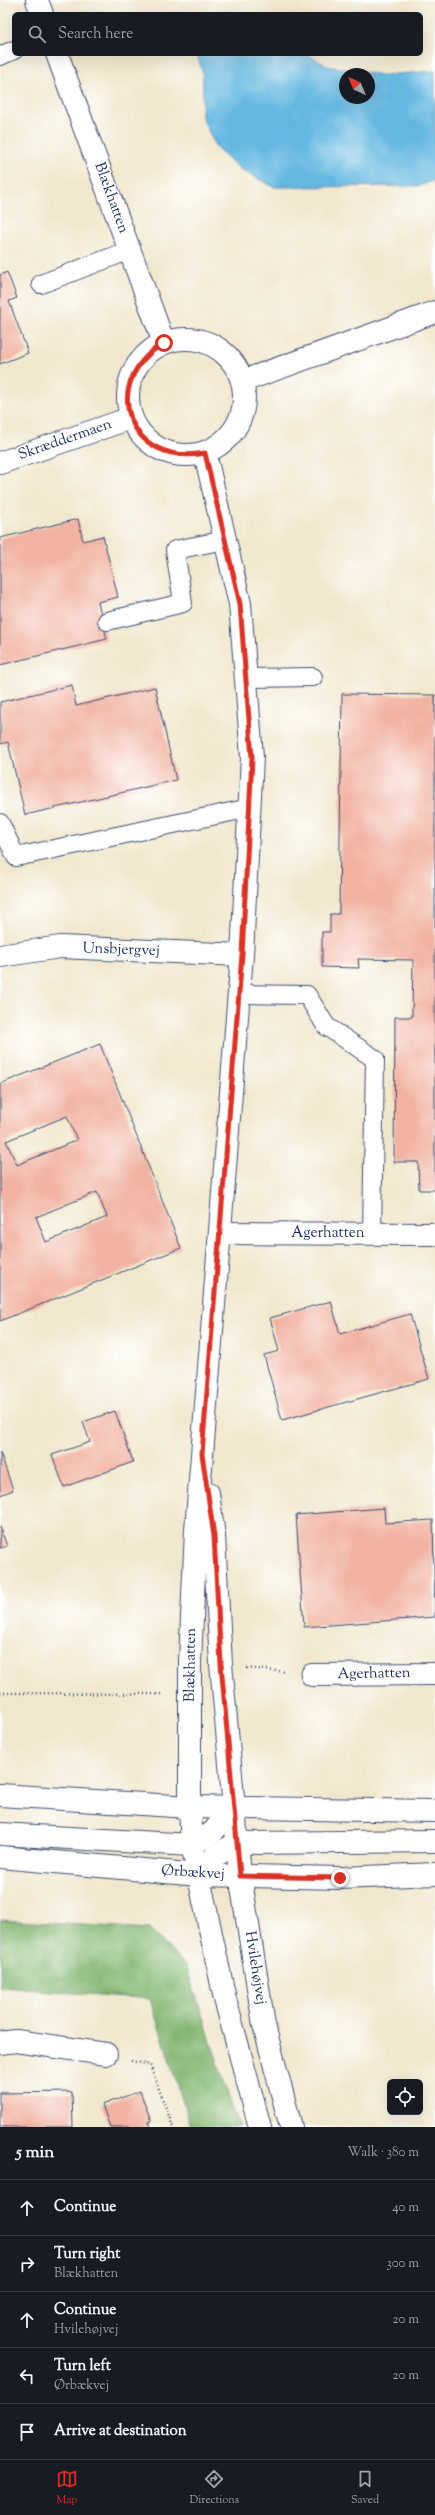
<!DOCTYPE html>
<meta charset="utf-8">
<style>
:root{--surface:#171b24;--page:#20242c;--text:#f1f3f6;--muted:#9ea1a6;--line:#363941;--accent:#d93025}
body{margin:0;font-family:"Sorts Mill Goudy",serif;background:var(--page);color:var(--text)}
.controls{position:absolute;right:12px;bottom:12px;display:grid;overflow:hidden;border-radius:6px;box-shadow:0 4px 16px #0002}
.controls button{width:36px;height:36px;display:grid;place-items:center;padding:0;border:0;border-bottom:1px solid var(--line);background:var(--surface);color:var(--text);font:20px sans-serif}
.compass{position:absolute;left:339px;top:68px;width:36px;height:36px;border-radius:50%;background:var(--surface);box-shadow:0 4px 16px #0002;rotate:316deg}
.stop{position:absolute;width:12px;height:12px;margin:-9px;border:3px solid #d93025;border-radius:50%;background:#fff}
.stop.end{background:#d93025;border-color:#fff;box-shadow:0 1px 4px #0008}
.list{margin:0;padding:0;list-style:none}
h2{display:flex;justify-content:space-between;align-items:center;height:52px;margin:0;padding:0 16px;font-size:17px}
h2 small{font-size:13px;font-weight:400;color:var(--muted)}
.list li{display:grid;grid-template-columns:26px 1fr auto;gap:12px;align-items:center;box-sizing:border-box;height:56px;padding:0 16px;border-top:1px solid var(--line)}
.list b{display:block;font-size:15px;white-space:nowrap}
.list p{margin:0;font-size:13px;white-space:nowrap;color:var(--muted)}
.list em{font-size:13px;font-style:normal;color:var(--muted)}
.icon{flex:none;width:22px;height:22px;fill:none;stroke:currentColor;stroke-width:2;stroke-linecap:round;stroke-linejoin:round}
.map{position:relative;flex:none;width:435px;height:2127px;overflow:hidden}
.search{position:absolute;background:var(--surface);box-shadow:0 4px 16px #0002;left:12px;right:12px;top:12px;height:44px;display:flex;align-items:center;gap:10px;box-sizing:border-box;padding:0 14px;border-radius:6px;color:var(--muted);font-size:15px}
.sheet{height:332px;background:var(--surface)}
nav{display:flex;justify-content:space-around;align-items:center;box-sizing:border-box;height:56px;border-top:1px solid var(--line);background:var(--surface);font-size:11px;color:var(--muted)}
nav a{display:grid;justify-items:center;gap:2px}
nav .on{color:var(--accent)}
.map>svg:first-child{display:block}
.forest{fill:#83b671;stroke:#4f7268}
.water{fill:#64b7e0;stroke:#40739f;fill-rule:evenodd}
.building{fill:#f1b2a2;fill-rule:evenodd}
.lines{fill:none;stroke-linecap:round;stroke-linejoin:round}
.lane-casing{stroke:#3b4b6f;stroke-width:20}
.street-casing{stroke:#3b4b6f;stroke-width:24}
.secondary-casing{stroke:#3b4b6f;stroke-width:24}
.path{stroke:#3b4b6f;stroke-width:2.5;stroke-dasharray:1 3;stroke-linecap:butt}
.lane{stroke:#fff;stroke-width:18}
.street{stroke:#fff;stroke-width:22}
.secondary{stroke:#fff;stroke-width:22}
.route{stroke:#d93025;stroke-width:5}
.labels{text-anchor:middle;dominant-baseline:central;stroke-width:3;stroke-linejoin:round;paint-order:stroke}
.street-label{font-size:15px;fill:#1b2f5e;stroke:#fff}
</style>
<div class="map">
<svg width="435" height="2127" viewBox="0 0 435 2127">
<rect width="100%" height="100%" fill="#fff"/>
<filter id="ink" filterUnits="userSpaceOnUse"><feTurbulence type="fractalNoise" baseFrequency=".025" numOctaves="2"/><feDisplacementMap in="SourceGraphic" scale="8" xChannelSelector="R" yChannelSelector="G"/><feConvolveMatrix kernelMatrix="1 2 1 2 8 2 1 2 1" color-interpolation-filters="sRGB"/></filter>
<filter id="wash" filterUnits="userSpaceOnUse"><feTurbulence type="fractalNoise" baseFrequency=".012" numOctaves="4" result="noise"/><feDisplacementMap in="SourceGraphic" scale="16" xChannelSelector="R" yChannelSelector="G"/><feGaussianBlur stdDeviation="0.9" result="paint"/><feColorMatrix in="noise" values="0 0 0 0 0 0 0 0 0 0 0 0 0 0 0 0 0 1.4 0 .05"/><feComposite in="paint" operator="in"/></filter>
<g filter="url(#wash)">
<rect width="100%" height="100%" fill="#f1e7ce"/>
<!-- forest -->
<polygon class="forest" points="0,1920 150,1929 186,1966 239,2127 191,2127 150,1999 0,1987"/>
<!-- water -->
<path class="water" d="M197,54H307L327,66L383,75L435,71V180L419,186L274,187L240,169L216,147L202,117L203,74ZM345,74H369V98H345Z"/>
<g id="blocks">
<!-- building -->
<g class="building">
<polygon points="7,272 17,298 9,301 28,353 0,364 0,275"/>
<polygon points="78,519 83,541 103,536 118,597 98,602 107,639 0,665 0,538"/>
<polygon points="72,685 76,706 155,687 176,780 25,815 8,742 0,744 0,702"/>
<polygon points="342,694 435,695 435,1190 419,1190 418,1162 394,1162 395,1017 412,1017 413,960 358,959 359,968 322,967 322,932 330,932 330,914 339,914"/>
<path d="M100,1044L181,1248L0,1321V1084ZM67,1116L77,1140L17,1165L6,1141ZM97,1192L107,1217L46,1242L36,1217Z"/>
<polygon points="331,1301 340,1334 410,1314 429,1379 282,1420 264,1355 279,1351 270,1318"/>
<polygon points="115,1411 133,1462 64,1487 52,1455 90,1442 83,1422"/>
<polygon points="0,1452 13,1490 0,1495"/>
<polygon points="384,1508 385,1523 433,1520 435,1617 304,1627 296,1515"/>
<polygon points="0,1527 7,1546 0,1548"/>
<polygon points="140,2091 151,2121 148,2122 150,2127 110,2127 102,2105"/>
<polygon points="72,2092 73,2127 0,2127 0,2093"/>
</g>
</g>
</g>
<g filter="url(#ink)">
<use href="#blocks" fill-opacity="0" stroke="#3b4b6f" stroke-width="1"/>
<g class="lines">
<defs>
<g id="lane">
<polyline points="0,56 14,50"/>
<polyline points="41,284 130,250"/>
<polyline points="107,621 183,603 175,550 225,540"/>
<polyline points="246,678 313,677"/>
<polyline points="0,823 16,857 250,808"/>
<polyline points="239,994 307,995 326,1026 375,1059 372,1233"/>
</g>
<g id="street">
<polyline points="243,381 435,312"/>
<polyline points="0,463 131,418"/>
<polyline points="0,956 60,947 242,955"/>
<polyline points="221,1233 435,1234"/>
<polyline points="312,1675 435,1674"/>
<polyline points="0,2043 16,2041 106,2054"/>
</g>
<g id="secondary">
<polyline points="37,0 42,14"/>
<polyline points="57,54 164,343"/>
<circle cx="186" cy="397" r="58"/>
<polyline points="205,453 240,604 252,757 242,955 196,1530 190,1661 190,1807 192,1845 225,1999 260,2127"/>
<polyline points="208,1493 214,1536 221,1664 240,1875 264,2025 291,2127"/>
<polyline points="0,1795 190,1807 435,1811"/>
<polyline points="0,1834 192,1845 213,1832 233,1807"/>
<polyline points="0,1857 199,1875 340,1878 435,1874"/>
<polyline points="199,1875 215,1856 237,1843 435,1841"/>
</g>
</defs>
<!-- lane casing -->
<use href="#lane" class="lane-casing"/>
<!-- street casing -->
<use href="#street" class="street-casing"/>
<!-- secondary casing -->
<use href="#secondary" class="secondary-casing"/>
<!-- path -->
<g class="path">
<polyline points="247,1668 286,1672"/>
<polyline points="0,1693 163,1694"/>
<polyline points="131,2061 150,2065 173,2127"/>
</g>
<!-- lane -->
<use href="#lane" class="lane"/>
<!-- street -->
<use href="#street" class="street"/>
<!-- secondary -->
<use href="#secondary" class="secondary"/>
</g>
</g>
<g class="lines" filter="url(#ink)">
<!-- route -->
<path class="route" d="M164,343C97,383 129,468 205,453L240,604L252,758L242,955L202,1454L214,1536L221,1664L240,1876L340,1878"/>
</g>
<g class="labels">
<!-- street labels -->
<g class="street-label">
<text transform="translate(111 198) rotate(70)">Blækhatten</text>
<text transform="translate(65 440) rotate(-19)">Skræddermaen</text>
<text transform="translate(121 950) rotate(2)">Unsbjergvej</text>
<text x="328" y="1233">Agerhatten</text>
<text transform="translate(191 1665) rotate(-89)">Blækhatten</text>
<text transform="translate(374 1674) rotate(-1)">Agerhatten</text>
<text transform="translate(193 1873) rotate(3)">Ørbækvej</text>
<text transform="translate(255 1968) rotate(81)">Hvilehøjvej</text>
</g>
</g>
</svg>
<div class="controls">
<button><svg class="icon" aria-label="locate" viewBox="0 0 24 24"><circle cx="12" cy="12" r="6"/><path d="M12 2v4M12 18v4M2 12h4M18 12h4"/></svg></button>
</div>
<svg class="compass" viewBox="-18 -18 36 36"><path d="M0-13l5 13h-10z" fill="#e53935"/><path d="M0 13l5-13h-10z" fill="#9ea1a6"/></svg>
<div class="stop" style="left:164px;top:343px"></div>
<div class="stop end" style="left:340px;top:1878px"></div>
<div class="search"><svg class="icon" aria-label="search" viewBox="0 0 24 24"><circle cx="10" cy="10" r="6"/><path d="M15 15l6 6"/></svg>Search here</div>
</div>
<section class="sheet">
<h2>5 min<small>Walk · 380 m</small></h2>
<ul class="list">
<li><svg class="icon" aria-label="ahead" viewBox="0 0 24 24"><path d="M12 20V5M6 11l6-6 6 6"/></svg><div><b>Continue</b></div><em>40 m</em></li>
<li><svg class="icon" aria-label="right" viewBox="0 0 24 24"><path d="M7 20v-9h11M14 6l5 5-5 5"/></svg><div><b>Turn right</b><p>Blækhatten</p></div><em>300 m</em></li>
<li><svg class="icon" aria-label="ahead" viewBox="0 0 24 24"><path d="M12 20V5M6 11l6-6 6 6"/></svg><div><b>Continue</b><p>Hvilehøjvej</p></div><em>20 m</em></li>
<li><svg class="icon" aria-label="left" viewBox="0 0 24 24"><path d="M17 20v-9H6M10 6l-5 5 5 5"/></svg><div><b>Turn left</b><p>Ørbækvej</p></div><em>20 m</em></li>
<li><svg class="icon" aria-label="arrive" viewBox="0 0 24 24"><path d="M6 21V4h12l-3 4 3 4H6"/></svg><div><b>Arrive at destination</b></div></li>
</ul>
</section>
<nav>
<a class="on"><svg class="icon" aria-label="map" viewBox="0 0 24 24"><path d="M3 6l6-2 6 2 6-2v14l-6 2-6-2-6 2zM9 4v14M15 6v14"/></svg>Map</a>
<a><svg class="icon" aria-label="directions" viewBox="0 0 24 24"><path d="M12 3l9 9-9 9-9-9zM9 14v-3h6M13 9l2 2-2 2"/></svg>Directions</a>
<a><svg class="icon" aria-label="saved" viewBox="0 0 24 24"><path d="M7 4h10v16l-5-4-5 4z"/></svg>Saved</a>
</nav>
